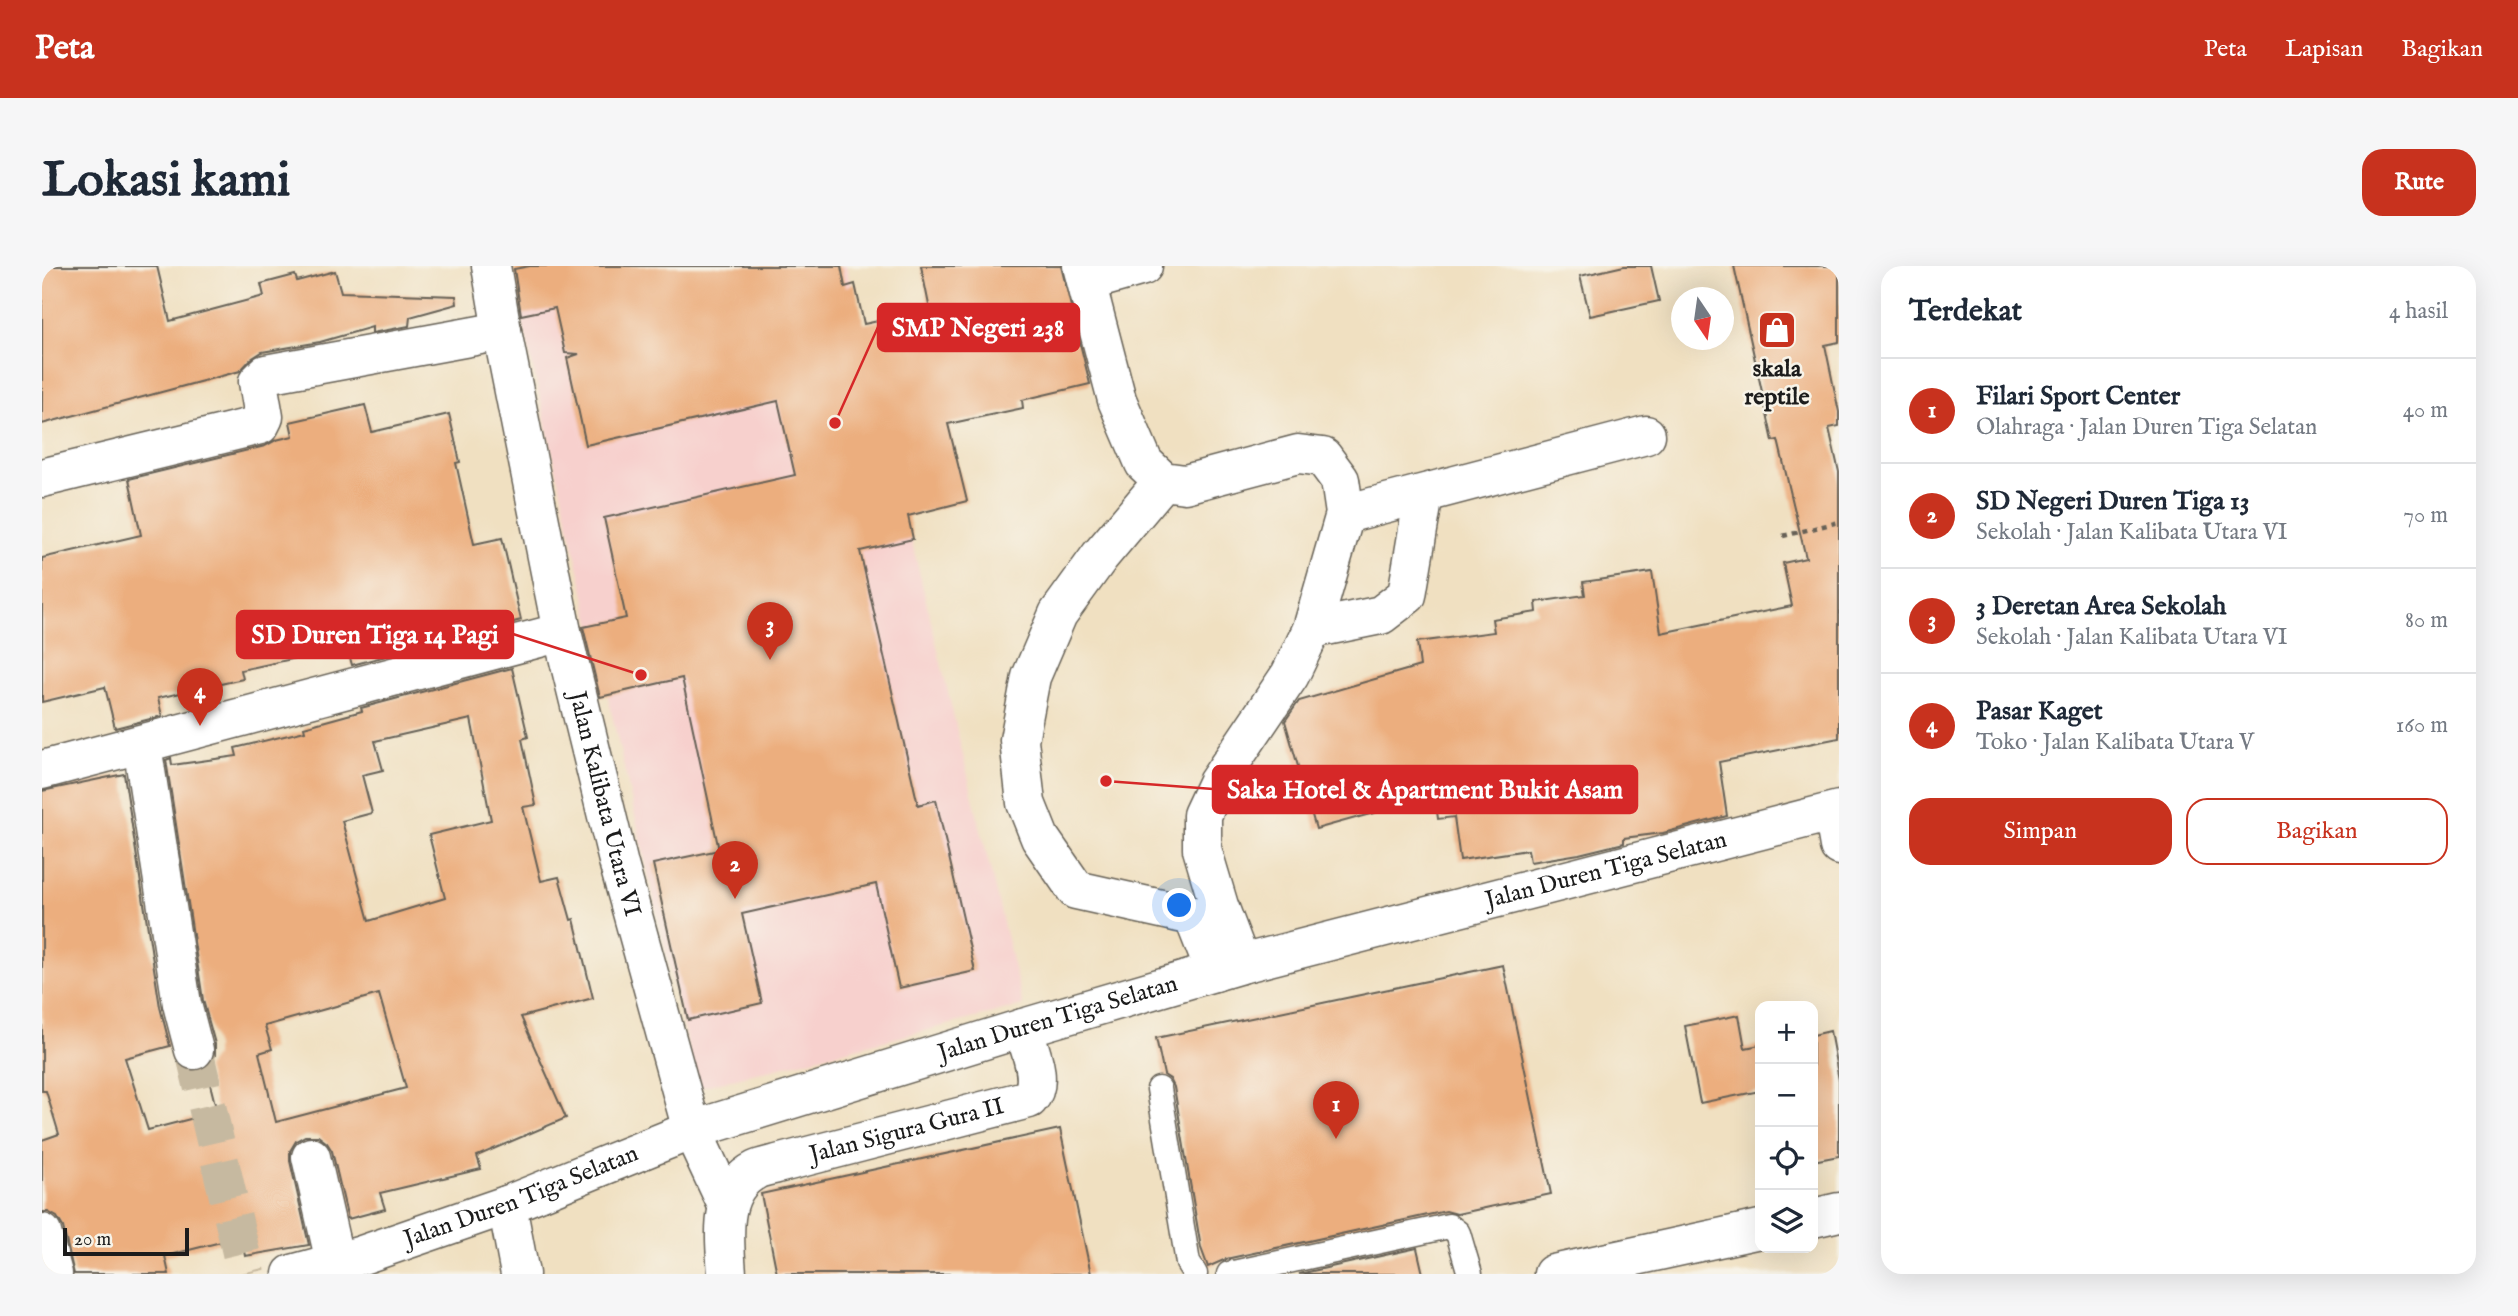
<!DOCTYPE html>
<html lang="id">
<meta charset="utf-8">
<style>
:root{--surface:#fff;--page:#f6f6f7;--text:#1f2937;--muted:#747a83;--line:#e0e1e3;--accent:#c8321e}
body{margin:0;font-family:"IM FELL English",serif;background:var(--page);color:var(--text)}
.controls{position:absolute;right:21px;bottom:21px;display:grid;overflow:hidden;border-radius:14px;box-shadow:0 7px 28px #0002}
.controls button{width:63px;height:63px;display:grid;place-items:center;padding:0;border:0;border-bottom:2px solid var(--line);background:var(--surface);color:var(--text);font:35px sans-serif}
.compass{position:absolute;left:1629px;top:21px;width:63px;height:63px;border-radius:50%;background:var(--surface);box-shadow:0 7px 28px #0002;rotate:167deg}
.scale{position:absolute;left:21px;bottom:18px;width:126px;box-sizing:border-box;padding-left:7px;border:4px solid #1c1c1c;border-top:0;font-size:19px;line-height:24px;white-space:nowrap;color:#1c1c1c;-webkit-text-stroke:5px #f7f3e8;paint-order:stroke}
.you{position:absolute;left:1138px;top:640px;width:24px;height:24px;margin:-18px;border:5px solid #fff;border-radius:50%;background:#1a73e8;box-shadow:0 0 0 10px #1a73e833}
.badge{display:grid;place-items:center;width:46px;height:46px;border-radius:50%;background:var(--accent);color:#fff;font-size:23px;font-weight:700}
.pin{position:absolute;translate:-50% -58px;filter:drop-shadow(0 2px 4px #0008)}
.pin::after{content:'';position:absolute;top:37px;width:24px;height:21px;background:inherit;clip-path:polygon(0 0,100% 0,50% 100%)}
.list{margin:0;padding:0;list-style:none}
h2{display:flex;justify-content:space-between;align-items:center;height:91px;margin:0;padding:0 28px;font-size:30px}
h2 small{font-size:23px;font-weight:400;color:var(--muted)}
.list li{display:grid;grid-template-columns:46px 1fr auto;gap:21px;align-items:center;box-sizing:border-box;height:105px;padding:0 28px;border-top:2px solid var(--line)}
.list b{display:block;font-size:26px;white-space:nowrap}
.list p{margin:0;font-size:23px;white-space:nowrap;color:var(--muted)}
.list em{font-size:23px;font-style:normal;color:var(--muted)}
.actions{display:flex;gap:14px;padding:21px 28px}
.actions a{flex:1;padding:16px 0;border:2px solid var(--accent);border-radius:21px;text-align:center;font-size:24px;color:var(--accent)}
.actions .main{background:var(--accent);color:#fff}
.icon{flex:none;width:38px;height:38px;fill:none;stroke:currentColor;stroke-width:2;stroke-linecap:round;stroke-linejoin:round}
.map{position:relative;flex:none;width:1797px;height:1008px;overflow:hidden;border-radius:21px}
header{display:flex;align-items:center;gap:42px;box-sizing:border-box;height:98px;padding:0 35px;background:var(--accent);color:#fff}
header strong{font-size:33px}
nav{display:flex;gap:38px;margin-inline-start:auto;font-size:24px}
.intro{display:flex;align-items:center;justify-content:space-between;box-sizing:border-box;height:168px;padding:0 42px}
h1{margin:0;font-size:49px}
.button{padding:18px 32px;border-radius:21px;background:var(--accent);color:#fff;font-size:24px;font-weight:700}
main{display:flex;gap:42px;padding:0 42px}
aside{flex:1;background:var(--surface);border-radius:21px;box-shadow:0 7px 28px #0002}
.map>svg:first-child{display:block}
.built{fill:#f7d0cd}
.building{fill:#ecae7e;fill-rule:evenodd}
.lines{fill:none;stroke-linecap:round;stroke-linejoin:round}
.minor-tunnel{stroke:#c6b9a0;stroke-width:38;stroke-dasharray:38 19;stroke-linecap:butt}
.service-casing{stroke:#666156;stroke-width:27}
.minor-casing{stroke:#666156;stroke-width:41}
.tertiary-casing{stroke:#666156;stroke-width:41}
.path{stroke:#666156;stroke-width:4.5;stroke-dasharray:5 5;stroke-linecap:butt}
.service{stroke:#fff;stroke-width:24}
.minor{stroke:#fff;stroke-width:38}
.tertiary{stroke:#fff;stroke-width:38}
.labels{text-anchor:middle;dominant-baseline:central;stroke-width:5;stroke-linejoin:round;paint-order:stroke}
.poi-label{font-size:24px;font-weight:bold;fill:#1c1c1c;stroke:#f7f3e8}
.street-label{font-size:24px;fill:#1c1c1c;stroke:#f7f3e8}
.leader{fill:none;stroke:#d62828;stroke-width:2.5}
.callout-dot{fill:#d62828;stroke:#f7f3e8;stroke-width:2.5}
.callout{fill:#d62828;stroke:#d62828;stroke-width:2.5}
.callout-label{font-size:26px;text-anchor:middle;font-weight:bold;fill:#fff}
</style>
<header>
<strong>Peta</strong>
<nav><a>Peta</a><a>Lapisan</a><a>Bagikan</a></nav>
</header>
<div class="intro"><h1>Lokasi kami</h1><a class="button">Rute</a></div>
<main>
<div class="map">
<svg width="1797" height="1008" viewBox="0 0 1797 1008">
<rect width="100%" height="100%" fill="#f7f3e8"/>
<filter id="ink" filterUnits="userSpaceOnUse"><feTurbulence type="fractalNoise" baseFrequency=".0143" numOctaves="2"/><feDisplacementMap in="SourceGraphic" scale="14" xChannelSelector="R" yChannelSelector="G"/><feConvolveMatrix kernelMatrix="1 2 1 2 8 2 1 2 1" color-interpolation-filters="sRGB"/></filter>
<filter id="wash" filterUnits="userSpaceOnUse"><feTurbulence type="fractalNoise" baseFrequency=".00686" numOctaves="4" result="noise"/><feDisplacementMap in="SourceGraphic" scale="28" xChannelSelector="R" yChannelSelector="G"/><feGaussianBlur stdDeviation="1.57" result="paint"/><feColorMatrix in="noise" values="0 0 0 0 0 0 0 0 0 0 0 0 0 0 0 0 0 1.4 0 .05"/><feComposite in="paint" operator="in"/></filter>
<g filter="url(#wash)">
<rect width="100%" height="100%" fill="#f0e0c1"/>
<!-- built -->
<polygon class="built" points="682,0 804,0 981,740 655,822 479,49"/>
<g id="blocks">
<!-- building -->
<g class="building">
<polygon points="0,0 115,0 128,55 222,30 219,18 253,9 255,15 293,5 299,26 414,30 415,38 368,51 367,60 330,67 330,61 278,76 220,86 209,93 198,105 0,158"/>
<polygon points="488,0 799,0 803,21 813,18 822,58 888,44 879,0 1019,0 1048,118 980,134 981,142 906,158 925,235 866,250 871,273 818,285 876,539 894,534 933,705 857,722 834,618 700,648 720,737 646,754 611,598 677,584 640,412 558,431 541,361 584,352 562,252 753,209 736,135 544,179 525,92 537,88 523,87 513,42 479,49 472,3"/>
<polygon points="1582,0 1609,0 1617,35 1548,50 1538,10"/>
<polygon points="1692,0 1797,0 1797,76 1783,79 1797,146 1797,160 1787,162 1797,206 1797,472 1677,496 1685,550 1621,567 1582,572 1582,577 1537,588 1488,596 1486,584 1418,594 1412,551 1396,553 1393,530 1274,563 1243,455 1257,435 1378,400 1375,376 1452,366 1450,353 1495,346 1494,336 1543,329 1541,316 1610,306 1619,367 1750,340 1741,297 1764,292 1736,174 1731,175"/>
<polygon points="323,139 330,166 407,148 418,196 414,197 432,278 460,272 479,354 310,399 305,381 199,404 201,413 116,432 120,450 73,462 63,421 0,436 0,292 99,269 87,213 223,180 234,174 251,170 248,156"/>
<path d="M470,402L486,471L480,473L494,539L481,541L499,615L517,611L529,654L532,653L551,732L479,751L524,852L435,890L439,903L338,927L343,943L306,953L290,885L285,877L276,870H263L254,875L248,885V895L267,979L203,990L199,971L123,990L127,1008H32L21,961L15,951L6,946H0V874L17,868L4,825H0V525L82,508L118,741L128,780L83,792L106,864L175,846L164,802L173,790V778L161,734L124,494L129,492L130,499L195,490L193,482L263,465L262,461L320,445L319,442ZM429,453L449,554L387,569L403,632L327,655L300,555L330,547L320,509L341,504L333,475ZM337,728L364,822L234,856L217,787L230,783L223,760Z"/>
<polygon points="1461,699 1509,928 1415,948 1404,945 1184,993 1166,1001 1159,982 1132,821 1128,813 1122,809 1114,772"/>
<polygon points="1697,749 1703,782 1718,779 1718,825 1658,837 1643,760"/>
<polygon points="1788,765 1797,814 1797,890 1771,895 1771,769"/>
<polygon points="1018,863 1049,1008 735,1008 719,928"/>
<polygon points="1375,982 1381,1008 1257,1008"/>
</g>
</g>
</g>
<g filter="url(#ink)">
<use href="#blocks" fill-opacity="0" stroke="#666156" stroke-width="2"/>
<g class="lines">
<!-- minor-tunnel -->
<polyline class="minor-tunnel" points="152,784 204,1008"/>
<defs>
<g id="service">
<polyline points="1117,823 1146,997 1153,1008"/>
<polyline points="1187,1008 1407,960 1416,967 1428,1008"/>
</g>
<g id="minor">
<path id="s1" d="M449,0L460,65L520,366L577,599L650,864L685,939"/>
<polyline points="1040,0 1075,134 1102,197 1121,215 1143,218 1256,188 1281,191 1298,214 1303,248 1270,363 1248,409 1175,517 1160,549 1160,583 1177,640 1199,698"/>
<polyline points="1045,16 1101,0"/>
<polyline points="0,212 218,159 222,151 216,116 224,108 460,65"/>
<polyline points="1121,215 1058,290 1016,348 989,411 977,474 984,537 998,572 1034,624 1151,650 1173,706"/>
<polyline points="1303,248 1604,169"/>
<polyline points="1270,363 1339,349 1365,329 1382,228"/>
<polyline points="100,479 140,738 152,784"/>
<polyline points="0,504 520,366"/>
<polyline points="269,891 293,996"/>
<polyline points="465,939 478,1008"/>
<polyline points="1771,952 1797,946"/>
<polyline points="0,967 11,1008"/>
<path id="s2" d="M685,1008C683,973 675,924 714,904C720,901 728,900 735,898L987,833C1003,815 987,782 981,762"/>
<polyline points="1511,1008 1718,963"/>
</g>
<g id="tertiary">
<polyline points="1791,546 1797,580"/>
<path id="s3" d="M250,1008L320,989L465,939L650,864L981,762L1199,698L1797,544"/>
</g>
</defs>
<!-- service casing -->
<use href="#service" class="service-casing"/>
<!-- minor casing -->
<use href="#minor" class="minor-casing"/>
<!-- tertiary casing -->
<use href="#tertiary" class="tertiary-casing"/>
<!-- path -->
<polyline class="path" points="1741,270 1797,256"/>
<!-- service -->
<use href="#service" class="service"/>
<!-- minor -->
<use href="#minor" class="minor"/>
<!-- tertiary -->
<use href="#tertiary" class="tertiary"/>
</g>
</g>
<!-- icons -->
<defs>
<symbol id="shop-square" viewBox="-11 -11 22 22"><rect x="-9" y="-9" width="18" height="18" rx="4" fill="#c8321e" stroke="#f7f3e8"/><path d="M-5-2.5h2.3a2.7 3.5 0 0 1 5.4 0H5L5.5 6h-11ZM-1.5-2.5h3a1.5 2.3 0 0 0-3 0Z" fill="#fff"/></symbol>
</defs>
<g fill-rule="evenodd">
<use href="#shop-square" x="1713" y="42" width="44" height="44"/>
</g>
<g class="labels">
<!-- poi labels -->
<g class="poi-label">
<text x="1735" y="103">skala<tspan x="1735" dy="28">reptile</tspan></text>
</g>
<!-- street labels -->
<g class="street-label">
<text stroke="none"><textPath href="#s1" startOffset="550">Jalan Kalibata Utara VI</textPath></text>
<text stroke="none"><textPath href="#s3" startOffset="1376">Jalan Duren Tiga Selatan</textPath></text>
<text stroke="none"><textPath href="#s3" startOffset="808">Jalan Duren Tiga Selatan</textPath></text>
<text stroke="none"><textPath href="#s2" startOffset="271">Jalan Sigura Gura II</textPath></text>
<text stroke="none"><textPath href="#s3" startOffset="242">Jalan Duren Tiga Selatan</textPath></text>
</g>
</g>
<!-- callouts -->
<path class="leader" d="M793 157L836 61M599 409L471 368M1064 515L1171 523"/>
<g class="callout-dot">
<circle cx="793" cy="157" r="7"/>
<circle cx="599" cy="409" r="7"/>
<circle cx="1064" cy="515" r="7"/>
</g>
<g class="callout">
<rect x="836" y="38" width="201" height="47" rx="7"/>
<rect x="195" y="345" width="276" height="47" rx="7"/>
<rect x="1171" y="500" width="424" height="47" rx="7"/>
</g>
<g class="callout-label">
<text x="936" y="70">SMP Negeri 238</text>
<text x="333" y="377">SD Duren Tiga 14 Pagi</text>
<text x="1383" y="532">Saka Hotel &amp; Apartment Bukit Asam</text>
</g>
</svg>
<div class="controls">
<button>+</button>
<button>−</button>
<button><svg class="icon" aria-label="locate" viewBox="0 0 24 24"><circle cx="12" cy="12" r="6"/><path d="M12 2v4M12 18v4M2 12h4M18 12h4"/></svg></button>
<button><svg class="icon" aria-label="layers" viewBox="0 0 24 24"><path d="M12 4l9 5-9 5-9-5zM3 14l9 5 9-5"/></svg></button>
</div>
<svg class="compass" viewBox="-18 -18 36 36"><path d="M0-13l5 13h-10z" fill="#e53935"/><path d="M0 13l5-13h-10z" fill="#747a83"/></svg>
<div class="scale">20 m</div>
<div class="you"></div>
<div class="pin badge" style="left:1294px;top:873px">1</div>
<div class="pin badge" style="left:693px;top:633px">2</div>
<div class="pin badge" style="left:728px;top:394px">3</div>
<div class="pin badge" style="left:158px;top:460px">4</div>
</div>
<aside>
<h2>Terdekat<small>4 hasil</small></h2>
<ul class="list">
<li><span class="badge">1</span><div><b>Filari Sport Center</b><p>Olahraga · Jalan Duren Tiga Selatan</p></div><em>40 m</em></li>
<li><span class="badge">2</span><div><b>SD Negeri Duren Tiga 13</b><p>Sekolah · Jalan Kalibata Utara VI</p></div><em>70 m</em></li>
<li><span class="badge">3</span><div><b>3 Deretan Area Sekolah</b><p>Sekolah · Jalan Kalibata Utara VI</p></div><em>80 m</em></li>
<li><span class="badge">4</span><div><b>Pasar Kaget</b><p>Toko · Jalan Kalibata Utara V</p></div><em>160 m</em></li>
</ul>
<div class="actions"><a class="main">Simpan</a><a>Bagikan</a></div>
</aside>
</main>
